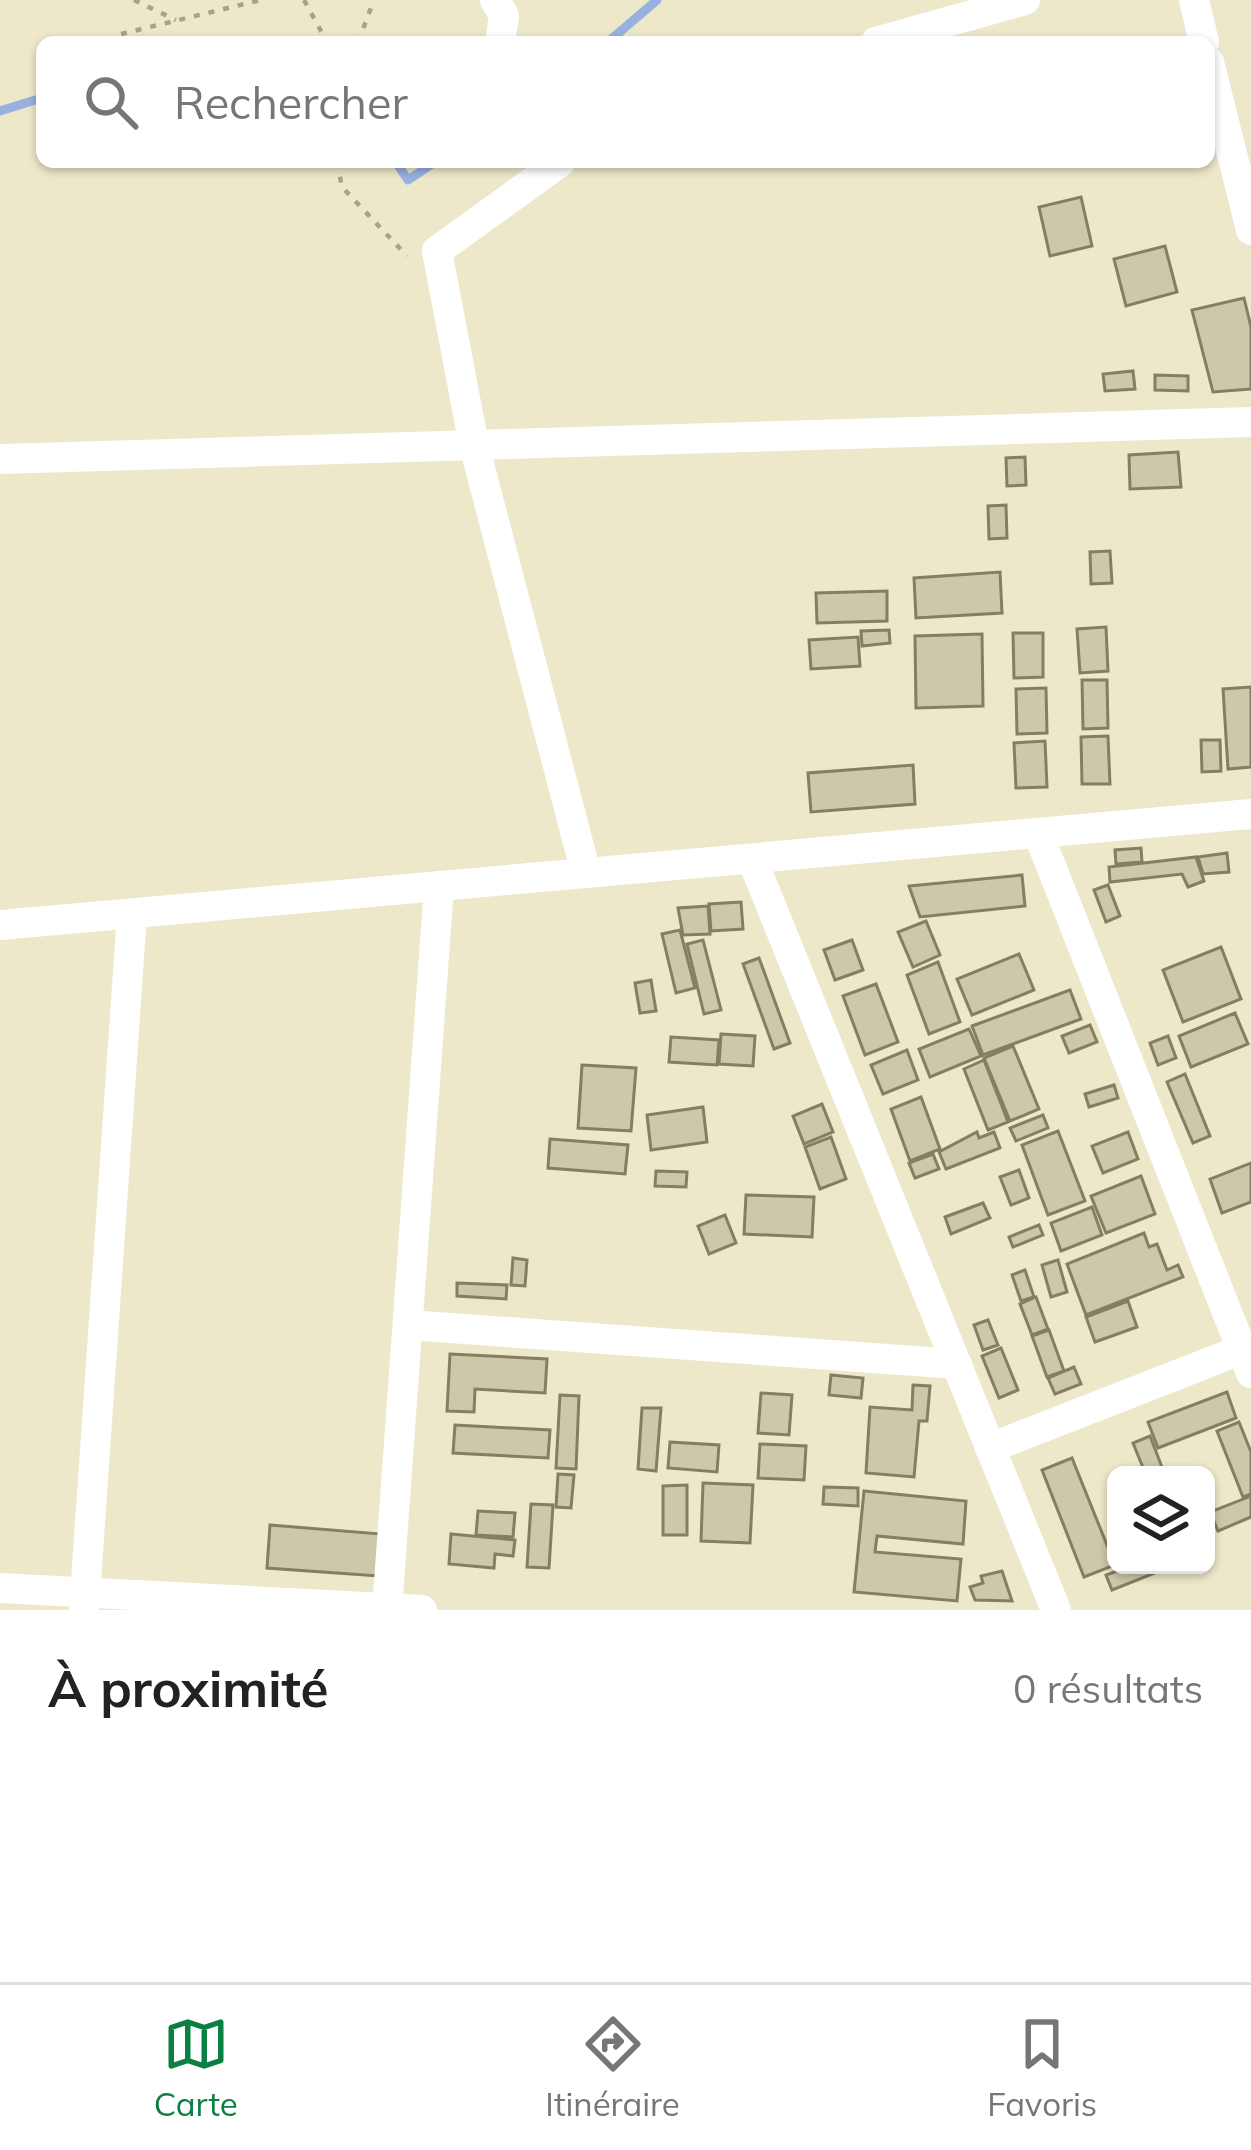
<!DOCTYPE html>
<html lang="fr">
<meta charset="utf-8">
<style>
:root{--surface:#fff;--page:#f6f6f6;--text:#222;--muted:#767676;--line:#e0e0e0;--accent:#0b8043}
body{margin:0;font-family:Mulish,sans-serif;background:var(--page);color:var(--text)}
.controls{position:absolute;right:36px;bottom:36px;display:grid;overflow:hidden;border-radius:18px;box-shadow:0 3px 9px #0004}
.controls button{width:108px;height:108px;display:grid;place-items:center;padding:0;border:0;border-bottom:3px solid var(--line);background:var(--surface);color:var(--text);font:60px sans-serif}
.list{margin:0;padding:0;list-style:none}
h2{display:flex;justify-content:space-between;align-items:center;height:156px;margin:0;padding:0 48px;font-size:51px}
h2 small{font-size:39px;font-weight:400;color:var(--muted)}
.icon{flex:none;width:66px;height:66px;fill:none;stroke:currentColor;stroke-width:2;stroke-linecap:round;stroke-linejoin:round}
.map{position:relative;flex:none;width:1251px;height:1610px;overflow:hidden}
.search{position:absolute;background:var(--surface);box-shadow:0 3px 9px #0004;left:36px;right:36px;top:36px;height:132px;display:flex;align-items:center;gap:30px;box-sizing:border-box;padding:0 42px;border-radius:18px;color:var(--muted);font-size:45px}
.sheet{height:372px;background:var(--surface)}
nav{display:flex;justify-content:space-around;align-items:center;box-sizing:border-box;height:168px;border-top:3px solid var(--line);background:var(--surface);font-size:33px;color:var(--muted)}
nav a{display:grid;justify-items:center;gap:6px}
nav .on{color:var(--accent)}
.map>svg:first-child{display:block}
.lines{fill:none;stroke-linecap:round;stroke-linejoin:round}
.stream{stroke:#98b1e0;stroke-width:9}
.building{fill:#cec8ab;stroke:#847e63;stroke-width:3}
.path{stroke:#a6a28b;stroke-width:4.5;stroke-dasharray:6 9;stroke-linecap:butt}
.minor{stroke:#fff;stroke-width:30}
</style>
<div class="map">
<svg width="1251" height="1610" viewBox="0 0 1251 1610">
<rect width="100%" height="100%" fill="#eee8ca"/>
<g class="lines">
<!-- stream -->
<g class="stream">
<polyline points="608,42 657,0"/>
<polyline points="0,111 42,98"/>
<polyline points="396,162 408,180 435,162"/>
</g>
</g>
<!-- building -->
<g class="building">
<polygon points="1081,197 1092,246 1050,256 1039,207"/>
<polygon points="1165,246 1177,292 1126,306 1114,259"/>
<polygon points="1244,298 1251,327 1251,389 1213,392 1192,310"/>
<polygon points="1133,371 1135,389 1105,391 1103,374"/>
<polygon points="1155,375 1188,376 1188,391 1155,390"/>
<polygon points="1178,452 1181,487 1130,489 1129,455"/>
<polygon points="1025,457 1026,485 1007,486 1006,458"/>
<polygon points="1006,505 1007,538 989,539 988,506"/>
<polygon points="1110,551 1112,583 1091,584 1090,552"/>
<polygon points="1000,572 1002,613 916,618 914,578"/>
<polygon points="887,591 887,621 817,623 816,593"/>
<polygon points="1106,627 1108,671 1080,673 1077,629"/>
<polygon points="889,630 890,643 862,646 861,631"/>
<polygon points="1013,633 1043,633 1043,677 1014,678"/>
<polygon points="982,634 983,706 916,708 915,636"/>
<polygon points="858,637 860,666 811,669 809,640"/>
<polygon points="1082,680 1107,680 1108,728 1083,729"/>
<polygon points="1251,687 1251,767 1228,769 1223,689"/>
<polygon points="1046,688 1047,733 1017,734 1016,689"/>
<polygon points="1108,736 1110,784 1082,784 1081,737"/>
<polygon points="1201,740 1220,740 1221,771 1202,772"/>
<polygon points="1045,741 1047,787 1016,788 1014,743"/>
<polygon points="913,765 915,804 811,812 808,773"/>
<polygon points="1141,848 1142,862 1116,864 1115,850"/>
<polygon points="1227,853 1229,872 1203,874 1198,857"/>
<polygon points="1196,857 1204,881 1188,887 1182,874 1110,882 1109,867"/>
<polygon points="1022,875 1025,906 920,917 909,886"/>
<polygon points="1108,885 1120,916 1106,922 1094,890"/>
<polygon points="741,902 743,929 711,931 709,904"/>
<polygon points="708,906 710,934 683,935 678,908"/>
<polygon points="926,921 940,955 913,967 898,932"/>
<polygon points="680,930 695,988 676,993 662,934"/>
<polygon points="703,940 721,1010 704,1014 687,944"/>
<polygon points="852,940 863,970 835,980 824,950"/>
<polygon points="1221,947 1241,999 1183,1022 1163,970"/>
<polygon points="1019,954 1034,990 972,1015 957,979"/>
<polygon points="759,958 790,1043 774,1049 743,964"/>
<polygon points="938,962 960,1022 929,1034 907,975"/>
<polygon points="651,980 656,1011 640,1013 635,983"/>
<polygon points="876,984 898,1042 865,1055 843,996"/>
<polygon points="1070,990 1081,1019 983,1055 972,1026"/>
<polygon points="1235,1013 1248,1044 1191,1067 1179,1036"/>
<polygon points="1090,1025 1097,1042 1069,1053 1062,1036"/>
<polygon points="969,1029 981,1056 930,1077 919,1049"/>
<polygon points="721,1034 755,1036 753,1066 719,1064"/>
<polygon points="1168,1036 1176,1058 1158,1065 1150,1043"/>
<polygon points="671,1037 719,1040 717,1065 669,1062"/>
<polygon points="1013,1046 1039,1109 1010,1121 984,1058"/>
<polygon points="907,1050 918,1080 883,1094 871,1065"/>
<polygon points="984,1060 1008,1122 988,1130 964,1069"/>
<polygon points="582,1065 636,1068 631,1131 578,1128"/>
<polygon points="1185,1074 1210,1136 1193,1143 1167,1082"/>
<polygon points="1114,1085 1118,1098 1089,1107 1085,1094"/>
<polygon points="921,1097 940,1149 910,1161 891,1109"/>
<polygon points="822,1104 833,1132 804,1144 793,1116"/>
<polygon points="703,1107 707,1142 651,1150 647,1115"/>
<polygon points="1043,1115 1048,1128 1016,1141 1010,1128"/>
<polygon points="1058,1131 1085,1201 1048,1215 1022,1145"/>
<polygon points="977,1132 979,1138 994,1132 1000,1148 946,1169 939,1152"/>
<polygon points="1128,1132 1138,1159 1103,1173 1092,1146"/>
<polygon points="831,1137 846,1179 820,1189 805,1147"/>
<polygon points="550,1139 628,1145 625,1174 548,1168"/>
<polygon points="933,1154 939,1169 915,1178 909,1163"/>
<polygon points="1251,1163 1251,1202 1222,1213 1210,1179"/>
<polygon points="1019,1170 1029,1198 1011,1205 1000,1177"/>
<polygon points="656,1171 687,1172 686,1187 655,1186"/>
<polygon points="1141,1176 1155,1214 1106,1233 1091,1196"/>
<polygon points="746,1195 814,1197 812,1237 744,1234"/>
<polygon points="983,1203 990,1218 951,1234 945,1217"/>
<polygon points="1092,1207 1102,1235 1061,1251 1051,1223"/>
<polygon points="725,1215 736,1243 709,1254 698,1226"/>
<polygon points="1039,1225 1043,1235 1013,1247 1009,1237"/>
<polygon points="1144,1233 1149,1247 1157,1244 1167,1270 1178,1265 1183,1277 1086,1315 1067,1264"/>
<polygon points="513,1258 527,1260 525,1286 511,1285"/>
<polygon points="1058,1260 1067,1292 1051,1297 1042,1265"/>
<polygon points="1025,1270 1034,1297 1021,1301 1012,1275"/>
<polygon points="457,1283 507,1285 506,1299 457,1296"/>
<polygon points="1036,1297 1048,1329 1032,1335 1020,1304"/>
<polygon points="1128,1301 1137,1327 1095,1342 1086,1317"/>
<polygon points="988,1320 998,1345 983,1350 974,1325"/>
<polygon points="1049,1330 1064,1371 1047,1377 1032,1336"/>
<polygon points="1001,1348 1018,1390 999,1398 982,1356"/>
<polygon points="450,1354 547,1359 545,1393 475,1389 474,1412 447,1411"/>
<polygon points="1074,1367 1081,1384 1055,1394 1048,1378"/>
<polygon points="831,1375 863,1378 861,1398 829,1395"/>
<polygon points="913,1385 930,1386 927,1421 919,1421 914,1477 866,1473 870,1407 912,1410"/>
<polygon points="1227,1392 1236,1418 1158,1448 1148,1422"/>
<polygon points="761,1393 792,1395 789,1435 758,1433"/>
<polygon points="560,1395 579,1396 576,1469 556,1468"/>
<polygon points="642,1408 661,1408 656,1471 638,1469"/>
<polygon points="1239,1422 1251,1452 1251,1494 1243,1497 1217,1431"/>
<polygon points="455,1425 550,1430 548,1458 453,1453"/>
<polygon points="1150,1436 1165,1475 1146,1475 1133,1443"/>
<polygon points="670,1442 719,1445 717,1472 668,1468"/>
<polygon points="760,1444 806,1446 804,1480 758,1478"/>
<polygon points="1072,1458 1115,1565 1084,1577 1042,1470"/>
<polygon points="558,1474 574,1475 571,1508 556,1507"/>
<polygon points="703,1483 753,1485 750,1543 701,1541"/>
<polygon points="687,1485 687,1535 663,1535 663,1486"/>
<polygon points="824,1487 858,1488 858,1506 823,1504"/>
<polygon points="864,1491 966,1501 963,1544 877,1536 875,1552 961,1559 957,1601 854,1592"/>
<polygon points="1251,1496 1251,1517 1218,1531 1210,1512"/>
<polygon points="531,1504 553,1505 549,1568 527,1567"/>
<polygon points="478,1511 515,1513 513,1537 476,1535"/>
<polygon points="270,1525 381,1534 378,1576 267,1568"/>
<polygon points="451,1534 515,1540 513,1556 495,1554 494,1568 449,1564"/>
<polygon points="1133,1565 1158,1565 1160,1571 1112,1590 1106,1575"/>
<polygon points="1002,1571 1012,1601 975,1600 970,1587 983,1583 981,1576"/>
</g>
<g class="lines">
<!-- path -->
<g class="path">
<polyline points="134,0 176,20"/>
<polyline points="304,0 327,42"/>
<polyline points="121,34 261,0"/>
<polyline points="358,42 374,0"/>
<polyline points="337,162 342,187 407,256"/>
</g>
<!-- minor -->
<g class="minor">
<polyline points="495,0 504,16 500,42"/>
<polyline points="1194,0 1204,42"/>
<polyline points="876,42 1025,0"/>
<polyline points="1209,62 1251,230"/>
<polyline points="560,162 437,251 474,445 586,873"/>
<polyline points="0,459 1251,422"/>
<polyline points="1038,833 1251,1373"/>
<polyline points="752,859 1056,1610"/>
<polyline points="0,925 1251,814"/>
<polyline points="408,1325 957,1364"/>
<polyline points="990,1448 1251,1346"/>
<polyline points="0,1588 422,1610"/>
<polyline points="84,1610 132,914"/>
<polyline points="387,1610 439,886"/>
</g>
</g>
</svg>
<div class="controls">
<button><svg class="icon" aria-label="layers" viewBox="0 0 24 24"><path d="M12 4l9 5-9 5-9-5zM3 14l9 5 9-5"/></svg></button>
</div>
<div class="search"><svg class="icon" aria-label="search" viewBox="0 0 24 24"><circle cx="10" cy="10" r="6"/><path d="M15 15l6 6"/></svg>Rechercher</div>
</div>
<section class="sheet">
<h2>À proximité<small>0 résultats</small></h2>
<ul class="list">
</ul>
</section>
<nav>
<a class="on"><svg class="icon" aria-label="map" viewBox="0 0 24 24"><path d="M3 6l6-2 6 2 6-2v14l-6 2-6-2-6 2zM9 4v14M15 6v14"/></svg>Carte</a>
<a><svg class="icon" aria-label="directions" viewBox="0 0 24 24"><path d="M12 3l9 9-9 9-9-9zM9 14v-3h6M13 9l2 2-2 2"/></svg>Itinéraire</a>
<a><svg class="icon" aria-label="saved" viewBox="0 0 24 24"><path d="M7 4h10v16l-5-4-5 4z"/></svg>Favoris</a>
</nav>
